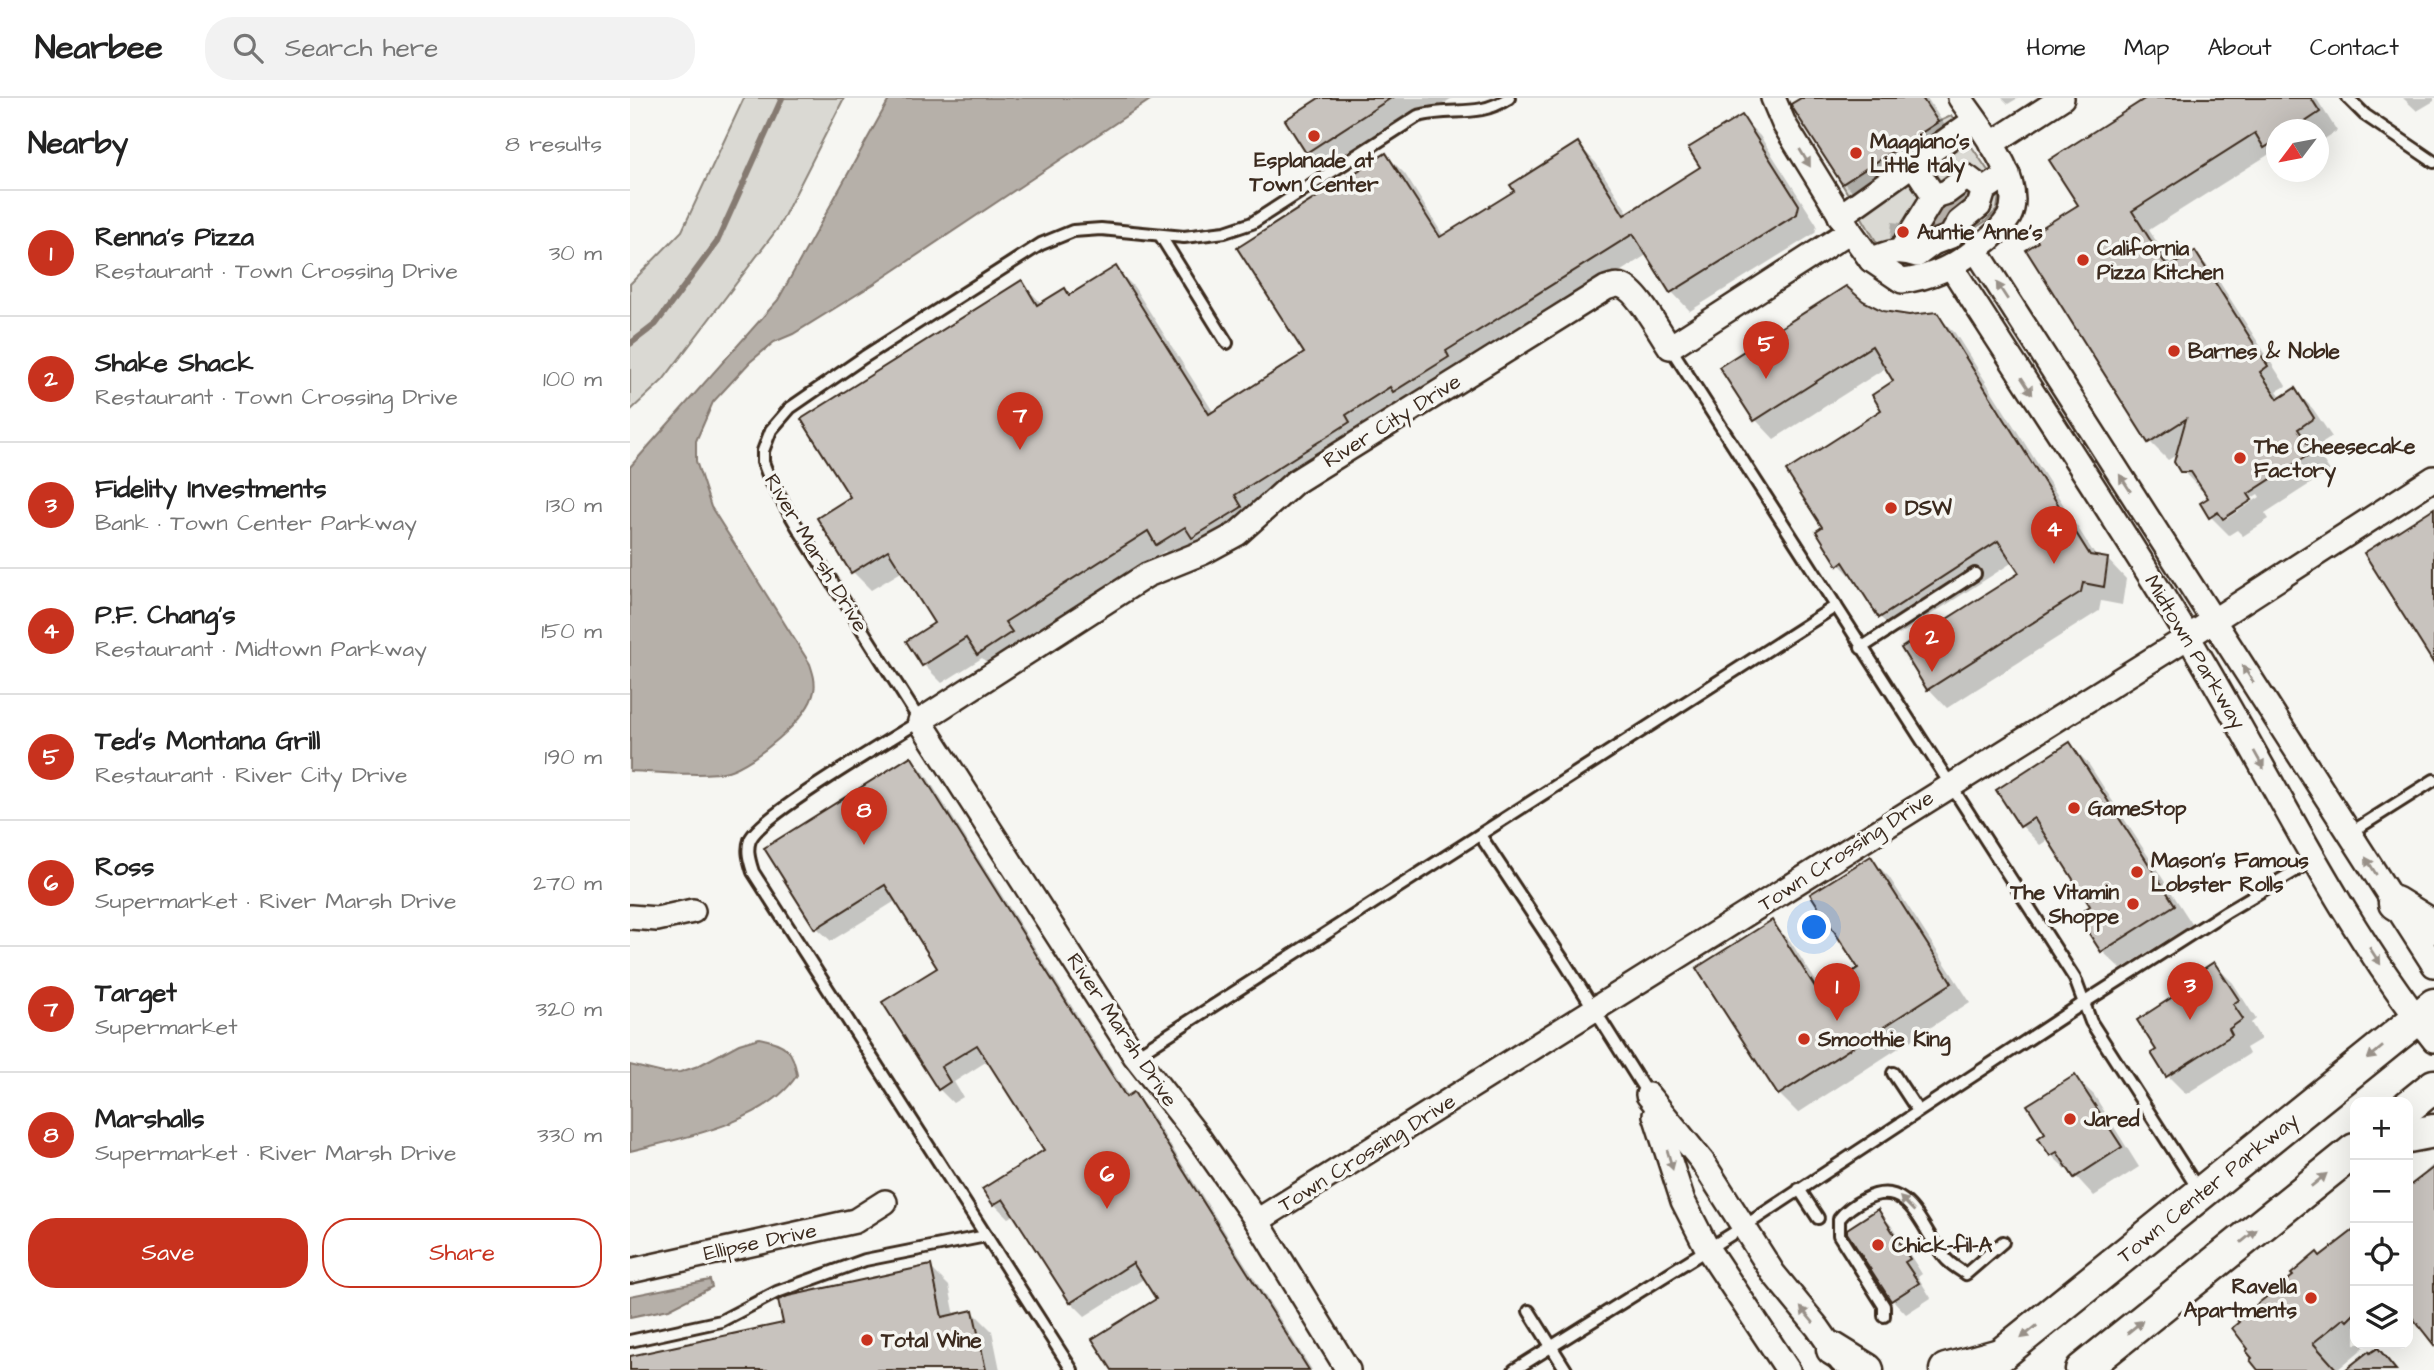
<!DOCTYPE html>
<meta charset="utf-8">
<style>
:root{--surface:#fff;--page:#f2f2f2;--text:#222;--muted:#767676;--line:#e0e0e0;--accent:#c8321e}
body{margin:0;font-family:"Architects Daughter",sans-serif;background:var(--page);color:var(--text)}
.controls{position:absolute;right:21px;bottom:21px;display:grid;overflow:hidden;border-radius:14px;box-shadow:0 7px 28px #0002}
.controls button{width:63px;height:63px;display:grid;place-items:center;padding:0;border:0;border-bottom:2px solid var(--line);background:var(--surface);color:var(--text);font:35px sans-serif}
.compass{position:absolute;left:1636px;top:21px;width:63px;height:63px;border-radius:50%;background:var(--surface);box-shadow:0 7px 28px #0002;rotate:238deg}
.you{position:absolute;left:1185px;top:830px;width:24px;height:24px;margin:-18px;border:5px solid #fff;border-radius:50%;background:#1a73e8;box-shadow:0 0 0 10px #1a73e833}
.badge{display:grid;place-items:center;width:46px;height:46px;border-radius:50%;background:var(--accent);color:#fff;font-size:23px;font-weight:700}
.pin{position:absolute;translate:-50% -58px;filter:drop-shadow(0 2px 4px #0008)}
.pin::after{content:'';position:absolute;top:37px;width:24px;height:21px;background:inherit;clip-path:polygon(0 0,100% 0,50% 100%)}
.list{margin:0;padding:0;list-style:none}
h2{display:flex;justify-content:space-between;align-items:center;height:91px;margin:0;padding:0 28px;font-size:30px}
h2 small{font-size:23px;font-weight:400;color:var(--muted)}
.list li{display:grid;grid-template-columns:46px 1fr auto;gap:21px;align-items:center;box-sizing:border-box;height:126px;padding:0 28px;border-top:2px solid var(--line)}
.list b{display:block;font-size:26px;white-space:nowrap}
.list p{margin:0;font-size:23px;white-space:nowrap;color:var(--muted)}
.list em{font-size:23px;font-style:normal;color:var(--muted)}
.actions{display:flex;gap:14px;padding:21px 28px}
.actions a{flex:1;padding:16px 0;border:2px solid var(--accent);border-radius:28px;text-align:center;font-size:24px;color:var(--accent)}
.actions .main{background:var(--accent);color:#fff}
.icon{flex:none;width:38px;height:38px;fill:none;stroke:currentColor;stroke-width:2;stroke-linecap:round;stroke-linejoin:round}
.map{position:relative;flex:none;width:1804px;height:1272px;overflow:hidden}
header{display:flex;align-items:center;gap:42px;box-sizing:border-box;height:98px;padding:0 35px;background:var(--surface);border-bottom:2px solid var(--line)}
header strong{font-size:33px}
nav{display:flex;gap:38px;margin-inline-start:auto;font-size:24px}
.search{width:490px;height:63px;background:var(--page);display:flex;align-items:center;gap:18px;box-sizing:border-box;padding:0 24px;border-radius:28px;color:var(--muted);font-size:26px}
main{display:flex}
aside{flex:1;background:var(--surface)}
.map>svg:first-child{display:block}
.green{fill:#dad9d3;stroke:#8a8278;stroke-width:2}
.water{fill:#b6b0a9;stroke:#857a71;stroke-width:2}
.shadow{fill:#0003;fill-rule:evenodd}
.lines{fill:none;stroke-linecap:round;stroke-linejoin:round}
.stream{stroke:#857a71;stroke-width:6}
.building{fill:#c8c3be;stroke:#3b2a1e;stroke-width:2}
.lane-casing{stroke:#3b2a1e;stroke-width:16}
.street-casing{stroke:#3b2a1e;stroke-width:28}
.secondary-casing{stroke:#3b2a1e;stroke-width:37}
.lane{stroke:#f6f6f2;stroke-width:10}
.street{stroke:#f6f6f2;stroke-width:23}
.secondary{stroke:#f6f6f2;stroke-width:32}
.oneway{fill:#989088}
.poi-dot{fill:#c8321e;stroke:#f6f6f2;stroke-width:2.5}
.labels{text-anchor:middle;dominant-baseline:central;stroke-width:7;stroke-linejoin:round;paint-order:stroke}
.poi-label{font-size:21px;font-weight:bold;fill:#3b2a1e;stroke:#f6f6f2;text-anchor:start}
.street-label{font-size:21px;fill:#3b2a1e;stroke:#f6f6f2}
</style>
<header>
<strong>Nearbee</strong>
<div class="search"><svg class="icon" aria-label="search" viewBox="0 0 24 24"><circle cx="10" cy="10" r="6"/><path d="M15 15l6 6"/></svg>Search here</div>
<nav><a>Home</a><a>Map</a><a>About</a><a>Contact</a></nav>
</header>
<main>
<aside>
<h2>Nearby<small>8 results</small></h2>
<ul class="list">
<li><span class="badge">1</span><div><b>Renna's Pizza</b><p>Restaurant · Town Crossing Drive</p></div><em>30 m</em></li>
<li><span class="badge">2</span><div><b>Shake Shack</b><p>Restaurant · Town Crossing Drive</p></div><em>100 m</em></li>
<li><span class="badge">3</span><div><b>Fidelity Investments</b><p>Bank · Town Center Parkway</p></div><em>130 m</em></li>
<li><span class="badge">4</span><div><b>P.F. Chang's</b><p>Restaurant · Midtown Parkway</p></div><em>150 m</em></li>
<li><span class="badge">5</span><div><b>Ted's Montana Grill</b><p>Restaurant · River City Drive</p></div><em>190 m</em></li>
<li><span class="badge">6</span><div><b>Ross</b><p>Supermarket · River Marsh Drive</p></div><em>270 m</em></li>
<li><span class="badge">7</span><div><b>Target</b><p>Supermarket</p></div><em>320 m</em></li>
<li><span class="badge">8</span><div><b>Marshalls</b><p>Supermarket · River Marsh Drive</p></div><em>330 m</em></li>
</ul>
<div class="actions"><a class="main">Save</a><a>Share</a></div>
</aside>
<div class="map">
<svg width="1804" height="1272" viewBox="0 0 1804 1272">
<rect width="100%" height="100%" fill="#f6f6f2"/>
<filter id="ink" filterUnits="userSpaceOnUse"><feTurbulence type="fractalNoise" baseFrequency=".0143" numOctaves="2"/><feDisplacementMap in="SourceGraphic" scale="14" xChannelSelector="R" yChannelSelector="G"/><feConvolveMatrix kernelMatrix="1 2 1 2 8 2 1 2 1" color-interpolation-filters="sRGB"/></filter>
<g filter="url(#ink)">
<!-- green -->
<g class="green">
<polygon points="114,0 214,0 148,130 33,282 0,313 0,186 52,133"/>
<polygon points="1321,18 1363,80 1369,98 1367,112 1356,123 1280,171 1272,169 1256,160 1212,86 1308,24"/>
</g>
<!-- water -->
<g class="water">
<path d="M260,0H523L247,184L163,236L144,244L120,264L83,304L66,343V363L81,409L180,566C183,575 186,584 184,593C179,621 124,665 98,673C78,679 23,674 0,673V369L148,202Z"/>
<polygon points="1337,93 1342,105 1313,133 1304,132 1299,127 1313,106"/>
<path d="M129,940C155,945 163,951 167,977C137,1025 52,1040 0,1053V967L33,975L50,974L68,968L109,946Z"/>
<polygon points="80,1182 82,1189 39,1211 0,1219 0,1198"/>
</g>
<!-- shadow -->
<g class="shadow">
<polygon points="692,0 822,0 703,79 678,54"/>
<polygon points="1174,0 1297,0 1325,43 1232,104 1214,85 1163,7"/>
<polygon points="1372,0 1388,0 1378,6"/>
<path d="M1519,0H1686L1707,33L1688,45V32H1646V60L1641,55L1519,132L1543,169L1565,155L1583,174L1656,288L1647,293L1652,300L1665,292L1683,311L1702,339L1685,350L1700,373L1635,415L1639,421L1613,438L1607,432L1599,437L1581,419L1580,401L1575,392H1571L1552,372L1548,356L1538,362L1520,344L1450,107ZM1628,396L1630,399L1596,421L1594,418Z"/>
<polygon points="1773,0 1804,0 1804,3 1787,13"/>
<polygon points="1111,19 1130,38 1187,127 1185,135 1060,213 1042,194 1018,156 833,273 546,464 535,453 392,543 399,554 367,574 352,560 312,585 294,567 306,526 273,473 241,492 223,474 222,399 391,184 412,206 440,198 485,170 504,189 584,315 677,256 756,57 775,76 814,139 886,93 948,46 966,65 999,116 1073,70"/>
<polygon points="1262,124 1271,125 1280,134 1269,149 1260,140"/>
<polygon points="1232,204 1253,214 1279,219 1306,216 1325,235 1467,460 1478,462 1496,481 1492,507 1471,503 1469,513 1317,610 1299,591 1273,551 1391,476 1383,464 1269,537 1250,519 1228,485 1209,466 1194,430 1254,313 1266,283 1257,269 1144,341 1126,322 1092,269"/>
<polygon points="1439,646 1458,665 1562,826 1491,871 1472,853 1463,808 1419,741 1410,747 1392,728 1368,692"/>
<polygon points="281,660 294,674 499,999 504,996 517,1010 682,1272 484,1272 528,1201 515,1180 455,1218 441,1204 385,1116 378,1120 364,1106 416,1053 359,962 324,984 333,999 323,1005 309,991 310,871 267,802 201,843 187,830"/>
<polygon points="1240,760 1259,779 1340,904 1168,1015 1149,996 1069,871 1141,824 1160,843 1193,894 1230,871"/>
<polygon points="1584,866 1603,885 1626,921 1621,925 1631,941 1616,950 1619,956 1556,996 1538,978 1528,952 1561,889"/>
<polygon points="1445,979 1464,997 1509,1069 1464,1098 1442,1074 1440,1075 1421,1057 1418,1036"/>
<polygon points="1804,1066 1804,1244 1780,1214 1778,1216 1778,1091 1797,1076 1795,1074"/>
<polygon points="1247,1113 1261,1127 1292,1176 1288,1179 1301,1200 1276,1216 1263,1202 1219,1134"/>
<polygon points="1725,1132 1725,1246 1738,1246 1707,1272 1629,1272 1690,1160"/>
<polygon points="300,1169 319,1188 325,1218 343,1214 362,1233 370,1272 0,1272 0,1260 155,1227"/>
</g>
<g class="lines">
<!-- stream -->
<polyline class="stream" points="0,246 26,226 87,144 152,0"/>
</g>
<!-- building -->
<g class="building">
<polygon points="689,0 761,0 676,55 655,22"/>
<polygon points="1171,0 1292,0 1308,24 1212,86 1162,9 1161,6"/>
<polygon points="1516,0 1681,0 1690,14 1663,32 1647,32 1647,42 1634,50 1625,35 1502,113 1538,170 1565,153 1638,268 1630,274 1648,301 1665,290 1684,320 1668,331 1683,354 1618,396 1622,402 1593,421 1588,414 1579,420 1570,405 1578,400 1561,374 1550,374 1544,364 1556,321 1518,345 1396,152 1408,144 1403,135 1448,107 1419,62"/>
<polygon points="1112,17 1169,107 1167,116 1040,195 1003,136 816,253 819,259 763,294 760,289 716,317 720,324 605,397 612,409 562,440 555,429 526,447 518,433 375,524 382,534 347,557 336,540 292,568 276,543 304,525 258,452 221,475 187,420 220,399 171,321 392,182 407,207 435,190 439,197 486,168 579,316 674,255 607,150 756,55 810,139 884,93 880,87 948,44 994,117 1070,69 1058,50"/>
<polygon points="1216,188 1233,203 1253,213 1279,217 1307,214 1460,457 1478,460 1474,489 1453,485 1451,494 1297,592 1271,550 1389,475 1368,443 1249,520 1213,464 1208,468 1186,433 1192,429 1156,373 1251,312 1242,297 1263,283 1242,248 1124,323 1089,269"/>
<polygon points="1804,410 1804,566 1734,455"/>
<polygon points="1440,644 1545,807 1471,854 1447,817 1460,808 1404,720 1390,729 1366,692"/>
<polygon points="281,658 496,999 504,994 679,1272 482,1272 462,1241 526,1201 503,1165 440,1205 373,1101 363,1107 352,1091 414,1052 347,947 311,969 320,984 308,992 252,904 307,870 255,787 185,831 134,750"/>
<polygon points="1241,758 1322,885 1148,997 1066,870 1142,822 1189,895 1228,870 1180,796"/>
<polygon points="1584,864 1609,902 1603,906 1613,921 1599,931 1602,937 1536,979 1521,955 1526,952 1507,922 1558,889 1555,883"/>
<polygon points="1445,977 1492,1049 1444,1080 1427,1054 1420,1058 1408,1040 1415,1035 1397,1007"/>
<polygon points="1804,1069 1804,1247 1778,1214 1778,1089"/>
<polygon points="1248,1111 1280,1161 1275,1164 1289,1185 1261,1203 1217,1135 1217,1131"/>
<polygon points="1725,1131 1725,1215 1717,1223 1714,1220 1683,1245 1707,1272 1628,1272 1620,1262 1622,1260 1616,1253 1618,1251 1602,1230 1609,1224 1607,1222 1663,1178 1661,1176 1687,1154 1690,1158"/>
<polygon points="301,1167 312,1219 343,1212 356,1272 0,1272 0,1258 153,1225 148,1202 158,1198"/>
<polygon points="1748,1250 1766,1272 1715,1272 1739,1253 1740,1255"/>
</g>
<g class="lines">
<defs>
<g id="lane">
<polyline points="1718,0 1735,17 1804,64"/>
<polyline points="530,137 597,245"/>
<polyline points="1040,249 1445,881 1461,924 1570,1094"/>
<polyline points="1231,550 1345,476"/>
<polyline points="1720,735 1804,682"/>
<polyline points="850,737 935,865 1018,997"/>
<polyline points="505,958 1206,508"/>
<polyline points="1263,975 1288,1013"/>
<polyline points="1169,1091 1188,1120"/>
<polyline points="899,1213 936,1272"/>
<path d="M1254,1218V1208L1209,1137V1121C1216,1112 1225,1106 1235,1101C1282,1077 1293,1139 1318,1163C1323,1168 1330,1172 1336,1176L1373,1144"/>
<polyline points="0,1243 91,1223 147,1194 235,1162 356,1138"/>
<path d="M442,1272L123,774C120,764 116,753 120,742C130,717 260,642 290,623L168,430L140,382L133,364V353L141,332L160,310L234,259L411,146L443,133L471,131L554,139L595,134L622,125L788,18C823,8 846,21 879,0"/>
<polyline points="884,1272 1113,1129 1455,904 1596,814 1684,762"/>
</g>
<g id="street">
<path d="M1143,0L1154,26L1220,133L1241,162L1272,183C1301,180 1326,168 1349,149C1360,141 1372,131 1379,119C1397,84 1349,28 1330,0"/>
<polyline points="1361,46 1432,0"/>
<polyline points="1283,66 1304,98 1317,94 1337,79 1354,92"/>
<polyline points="1210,118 1345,22"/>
<polyline points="1271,152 1304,98"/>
<polyline points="1346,152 1804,867"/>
<path d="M1241,162C1258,154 1269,151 1287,157L1303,145L1321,138L1329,124L1349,108L1354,92L1378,76"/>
<path d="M1321,168C1400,292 1482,414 1558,539C1640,674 1706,819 1804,942"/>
<polyline points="0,819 27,821 63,813"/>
<polyline points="1018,997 1072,1063 1143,1175 1188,1230 1211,1263"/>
<polyline points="1025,1017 1053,1103 1077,1150 1158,1272"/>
<polyline points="627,1123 1558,539 1804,380"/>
<polyline points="0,1173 225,1123 255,1104"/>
<path d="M718,1272L627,1123L569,1040L505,958L290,623L517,477L574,454L607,436L665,384L976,190C982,188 987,186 992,188C1008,193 1030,235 1040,249L1220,133"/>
</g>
<g id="secondary">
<polyline points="1765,805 1804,829"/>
<polyline points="1778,1009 1804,988"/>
<polyline points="1778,1038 1804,1033"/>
<polyline points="1203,1251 1237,1272"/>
<polyline points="1316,1272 1370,1257"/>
<polyline points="1352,1272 1804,907"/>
<polyline points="1452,1272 1725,1052"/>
</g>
</defs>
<!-- lane casing -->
<use href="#lane" class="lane-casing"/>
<!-- street casing -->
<use href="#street" class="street-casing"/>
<!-- secondary casing -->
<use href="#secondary" class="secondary-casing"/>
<!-- lane -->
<use href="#lane" class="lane"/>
<!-- street -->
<use href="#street" class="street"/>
<!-- secondary -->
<use href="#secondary" class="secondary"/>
</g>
<!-- one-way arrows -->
<defs><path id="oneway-solid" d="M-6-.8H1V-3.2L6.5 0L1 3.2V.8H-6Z" transform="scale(1.75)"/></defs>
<g class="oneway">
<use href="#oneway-solid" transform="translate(1175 60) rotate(59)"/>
<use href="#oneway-solid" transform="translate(1372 193) rotate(-123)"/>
<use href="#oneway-solid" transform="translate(1397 288) rotate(57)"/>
<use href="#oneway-solid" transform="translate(1495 385) rotate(-123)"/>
<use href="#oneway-solid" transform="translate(1618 576) rotate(-123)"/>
<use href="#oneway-solid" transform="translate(1629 662) rotate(61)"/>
<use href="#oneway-solid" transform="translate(1741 768) rotate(-122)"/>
<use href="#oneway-solid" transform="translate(1745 858) rotate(57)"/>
<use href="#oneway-solid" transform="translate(1745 955) rotate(140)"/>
<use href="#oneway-solid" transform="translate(1040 1062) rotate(74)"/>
<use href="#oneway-solid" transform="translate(1689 1082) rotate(-39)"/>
<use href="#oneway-solid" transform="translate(1277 1106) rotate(-135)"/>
<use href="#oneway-solid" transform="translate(1619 1138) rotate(-39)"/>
<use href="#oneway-solid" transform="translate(1177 1217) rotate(-130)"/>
<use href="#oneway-solid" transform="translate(1505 1229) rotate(-39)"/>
<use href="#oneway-solid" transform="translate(1399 1234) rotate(141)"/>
</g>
</g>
<!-- markers -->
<g class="poi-dot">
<circle cx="684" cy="38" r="7"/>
<circle cx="1226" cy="55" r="7"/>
<circle cx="1273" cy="134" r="7"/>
<circle cx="1453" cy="162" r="7"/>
<circle cx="1544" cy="253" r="7"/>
<circle cx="1610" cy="360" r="7"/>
<circle cx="1261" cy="410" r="7"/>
<circle cx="1444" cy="710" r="7"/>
<circle cx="1507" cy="774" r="7"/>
<circle cx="1503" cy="806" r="7"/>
<circle cx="1174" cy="941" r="7"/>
<circle cx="1440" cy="1021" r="7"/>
<circle cx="1248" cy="1147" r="7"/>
<circle cx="1681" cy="1200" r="7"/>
<circle cx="237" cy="1242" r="7"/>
</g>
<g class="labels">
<!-- poi labels -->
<g class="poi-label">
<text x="1240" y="43">Maggiano's<tspan x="1240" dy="24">Little Italy</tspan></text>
<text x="684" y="62" text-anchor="middle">Esplanade at<tspan x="684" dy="24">Town Center</tspan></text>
<text x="1287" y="134">Auntie Anne's</text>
<text x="1467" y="150">California<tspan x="1467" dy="24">Pizza Kitchen</tspan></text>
<text x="1558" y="253">Barnes &amp; Noble</text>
<text x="1624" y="348">The Cheesecake<tspan x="1624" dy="24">Factory</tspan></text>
<text x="1275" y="410">DSW</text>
<text x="1458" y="710">GameStop</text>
<text x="1521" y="762">Mason's Famous<tspan x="1521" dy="24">Lobster Rolls</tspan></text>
<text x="1489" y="794" text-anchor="end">The Vitamin<tspan x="1489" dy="24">Shoppe</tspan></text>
<text x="1188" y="941">Smoothie King</text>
<text x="1454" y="1021">Jared</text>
<text x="1262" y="1147">Chick-fil-A</text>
<text x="1667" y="1188" text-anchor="end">Ravella<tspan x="1667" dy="24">Apartments</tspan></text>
<text x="251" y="1242">Total Wine</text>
</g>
<!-- street labels -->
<g class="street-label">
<text transform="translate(762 323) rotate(-32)">River City Drive</text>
<text transform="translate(186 455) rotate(59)">River Marsh Drive</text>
<text transform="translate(1565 554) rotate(59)">Midtown Parkway</text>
<text transform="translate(1216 753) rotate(-33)">Town Crossing Drive</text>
<text transform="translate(492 932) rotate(56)">River Marsh Drive</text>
<text transform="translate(737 1055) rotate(-32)">Town Crossing Drive</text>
<text transform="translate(1578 1090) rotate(-39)">Town Center Parkway</text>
<text transform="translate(130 1144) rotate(-12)">Ellipse Drive</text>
</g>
</g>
</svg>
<div class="controls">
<button>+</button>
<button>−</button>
<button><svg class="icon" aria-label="locate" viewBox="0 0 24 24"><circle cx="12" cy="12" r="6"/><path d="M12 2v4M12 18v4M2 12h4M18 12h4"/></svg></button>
<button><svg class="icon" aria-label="layers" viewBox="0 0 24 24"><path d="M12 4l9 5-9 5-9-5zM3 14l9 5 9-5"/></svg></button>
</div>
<svg class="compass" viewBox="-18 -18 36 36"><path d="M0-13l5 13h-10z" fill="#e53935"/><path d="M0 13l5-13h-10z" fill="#767676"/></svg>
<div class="you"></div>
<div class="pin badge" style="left:1207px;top:923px">1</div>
<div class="pin badge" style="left:1302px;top:574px">2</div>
<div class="pin badge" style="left:1560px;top:922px">3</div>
<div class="pin badge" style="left:1424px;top:466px">4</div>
<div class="pin badge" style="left:1136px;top:281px">5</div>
<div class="pin badge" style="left:477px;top:1111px">6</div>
<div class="pin badge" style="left:390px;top:352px">7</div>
<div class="pin badge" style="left:234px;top:747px">8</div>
</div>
</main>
